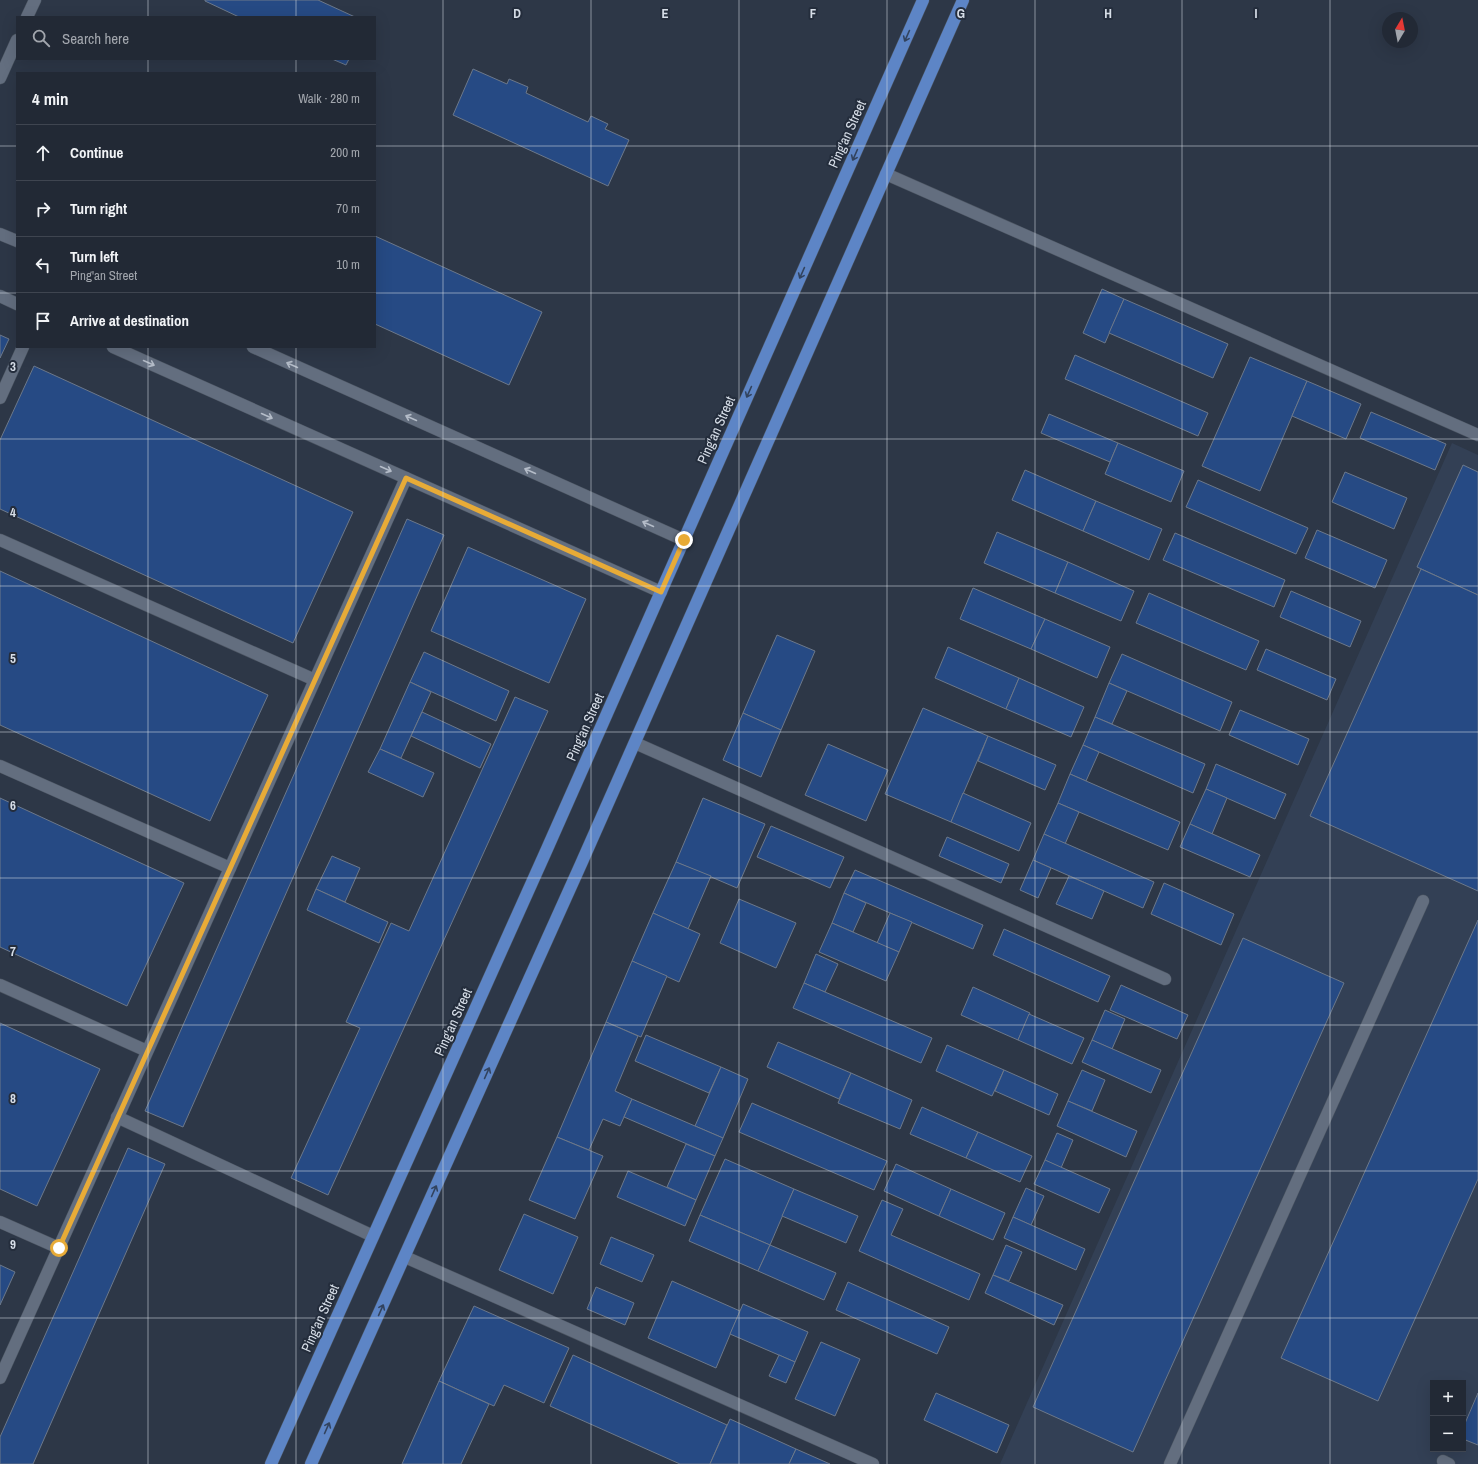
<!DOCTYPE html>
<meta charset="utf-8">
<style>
:root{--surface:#222935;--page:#2a313d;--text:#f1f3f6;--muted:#a2a6ad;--line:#3f4550}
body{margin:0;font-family:"Archivo Narrow",sans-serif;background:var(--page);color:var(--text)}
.controls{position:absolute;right:12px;bottom:12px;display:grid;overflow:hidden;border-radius:0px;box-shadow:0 4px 16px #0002}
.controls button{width:36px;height:36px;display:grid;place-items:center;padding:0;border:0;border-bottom:1px solid var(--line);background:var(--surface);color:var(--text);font:20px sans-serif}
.compass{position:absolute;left:1382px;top:12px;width:36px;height:36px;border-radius:50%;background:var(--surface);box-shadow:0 4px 16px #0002;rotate:10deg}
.stop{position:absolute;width:12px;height:12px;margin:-9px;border:3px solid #e8ab37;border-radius:50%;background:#fff}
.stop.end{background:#e8ab37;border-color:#fff;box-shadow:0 1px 4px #0008}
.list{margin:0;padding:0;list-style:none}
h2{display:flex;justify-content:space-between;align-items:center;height:52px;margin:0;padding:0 16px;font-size:17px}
h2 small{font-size:13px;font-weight:400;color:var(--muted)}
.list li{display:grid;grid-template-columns:26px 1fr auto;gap:12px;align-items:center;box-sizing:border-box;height:56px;padding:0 16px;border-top:1px solid var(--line)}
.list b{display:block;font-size:15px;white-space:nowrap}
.list p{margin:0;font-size:13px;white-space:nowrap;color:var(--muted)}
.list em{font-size:13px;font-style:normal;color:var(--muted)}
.icon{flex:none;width:22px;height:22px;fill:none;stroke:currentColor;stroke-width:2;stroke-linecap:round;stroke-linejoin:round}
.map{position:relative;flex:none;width:1478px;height:1464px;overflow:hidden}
.search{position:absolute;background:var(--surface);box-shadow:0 4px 16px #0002;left:16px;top:16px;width:360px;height:44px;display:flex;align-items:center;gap:10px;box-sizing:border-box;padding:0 14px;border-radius:0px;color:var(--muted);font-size:15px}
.panel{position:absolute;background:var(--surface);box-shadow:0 4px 16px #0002;left:16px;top:72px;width:360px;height:276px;border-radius:0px}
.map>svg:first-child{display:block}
.built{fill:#334055;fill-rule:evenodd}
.building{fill:#264a84;stroke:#6c788a}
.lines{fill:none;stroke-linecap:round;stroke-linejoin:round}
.minor-casing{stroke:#4b5461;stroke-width:13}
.major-casing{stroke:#4b5461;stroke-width:13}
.minor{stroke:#636e7f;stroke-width:12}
.major{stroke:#5d85c6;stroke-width:12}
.oneway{stroke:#32435e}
.oneway2{stroke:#b4bcc8}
.route{stroke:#e8ab37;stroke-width:5}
.grid{fill:none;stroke:#d7dee8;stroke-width:1;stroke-opacity:0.55}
.labels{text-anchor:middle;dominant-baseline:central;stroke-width:4;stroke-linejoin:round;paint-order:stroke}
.street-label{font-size:14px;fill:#d7dee8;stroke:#242d3c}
.grid-label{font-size:13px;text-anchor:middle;font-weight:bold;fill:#d7dee8;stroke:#242d3c;stroke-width:4;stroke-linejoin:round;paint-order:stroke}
</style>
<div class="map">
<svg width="1478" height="1464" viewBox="0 0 1478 1464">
<rect width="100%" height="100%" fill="#2d3747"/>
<!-- built -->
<path class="built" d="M1452,443L1478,455V1464H1000ZM1433,1383H1463V1449H1433Z"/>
<!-- building -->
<g class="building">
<polygon points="205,0 318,0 355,17 239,17 205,1"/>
<polygon points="332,59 349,59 346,65"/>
<polygon points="473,69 507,84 509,79 528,87 526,93 588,122 591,116 608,124 605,129 629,140 608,186 453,115"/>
<polygon points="375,236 542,312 509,385 375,324"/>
<polygon points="1102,289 1124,299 1105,343 1083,333"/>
<polygon points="1124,299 1228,344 1213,378 1109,333"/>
<polygon points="0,335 9,339 0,358"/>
<polygon points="1075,355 1208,413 1198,436 1065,379"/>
<polygon points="1250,357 1307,381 1260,491 1202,466"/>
<polygon points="34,366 353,512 293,643 0,509 0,440"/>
<polygon points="1307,381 1361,404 1346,439 1292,416"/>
<polygon points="1371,412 1446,444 1435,470 1360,438"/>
<polygon points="1049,414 1118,443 1110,462 1041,433"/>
<polygon points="1118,443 1184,471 1171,502 1105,474"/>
<polygon points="1463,465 1478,472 1478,595 1417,567"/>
<polygon points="1025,470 1096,501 1083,531 1012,500"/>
<polygon points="1345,472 1407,498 1394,529 1332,502"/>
<polygon points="1198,480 1308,528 1296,554 1186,507"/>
<polygon points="1096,501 1162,529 1149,560 1083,531"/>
<polygon points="407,519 444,535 183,1127 145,1111"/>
<polygon points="1317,530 1387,560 1375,588 1305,558"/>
<polygon points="997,532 1068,562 1055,593 984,563"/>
<polygon points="1175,533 1285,580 1274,607 1163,560"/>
<polygon points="468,547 586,599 549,683 431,631"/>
<polygon points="1068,562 1134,591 1121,621 1055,593"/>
<polygon points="1421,569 1478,595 1478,891 1310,816"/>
<polygon points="0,571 268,695 210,821 0,725"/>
<polygon points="973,588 1045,619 1031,649 960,619"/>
<polygon points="1291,591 1361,621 1350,647 1280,617"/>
<polygon points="1149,593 1259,641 1246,670 1136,623"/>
<polygon points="1045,619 1110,647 1097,678 1031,649"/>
<polygon points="777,635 815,651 781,730 743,713"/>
<polygon points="948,647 1019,678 1006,709 935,678"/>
<polygon points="1266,649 1336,679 1327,700 1257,670"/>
<polygon points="424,652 509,691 496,721 410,682"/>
<polygon points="1122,654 1232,702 1220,731 1109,683"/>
<polygon points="1019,678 1084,707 1071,737 1006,709"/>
<polygon points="410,682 431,692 401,758 380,749"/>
<polygon points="1109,683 1127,691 1112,724 1095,717"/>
<polygon points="515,697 548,711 328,1195 291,1178 360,1028 346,1022 391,923 409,931"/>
<polygon points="923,708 988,736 951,822 885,794"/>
<polygon points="1240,710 1309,739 1298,765 1229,735"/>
<polygon points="422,712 491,744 480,768 411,736"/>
<polygon points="743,713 781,730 761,777 723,760"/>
<polygon points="1095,717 1205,764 1193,793 1083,745"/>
<polygon points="988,736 1056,765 1045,790 978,761"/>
<polygon points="828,744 888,770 866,821 805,795"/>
<polygon points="1083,745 1099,752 1086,781 1070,774"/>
<polygon points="380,749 434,773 423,797 368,772"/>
<polygon points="1216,764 1286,794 1275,819 1206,789"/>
<polygon points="1070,774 1180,822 1168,850 1058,803"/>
<polygon points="1206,789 1227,798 1212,834 1190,824"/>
<polygon points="963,793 1031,823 1019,851 951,822"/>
<polygon points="0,798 184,883 127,1006 0,947"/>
<polygon points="703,798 765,824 737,888 676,862"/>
<polygon points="1058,803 1079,812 1065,844 1044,834"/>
<polygon points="1190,824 1260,855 1250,877 1180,847"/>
<polygon points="771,826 844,857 830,888 757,857"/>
<polygon points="1044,834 1154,882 1143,908 1033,860"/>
<polygon points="947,837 1009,864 1001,883 939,856"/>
<polygon points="332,856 360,868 345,902 316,889"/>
<polygon points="1033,860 1051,868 1038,898 1020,890"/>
<polygon points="676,862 711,876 688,929 653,913"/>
<polygon points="855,870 983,925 973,949 844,893"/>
<polygon points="1069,876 1104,891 1092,919 1056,904"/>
<polygon points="1164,883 1234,914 1221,945 1151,914"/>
<polygon points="316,889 388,922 379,943 307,910"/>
<polygon points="844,893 866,903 853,932 832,923"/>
<polygon points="739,899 796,923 776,968 720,943"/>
<polygon points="653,913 700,934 679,982 632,961"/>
<polygon points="890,913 912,922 899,952 877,943"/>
<polygon points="1478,920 1478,1179 1378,1401 1281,1358"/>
<polygon points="832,923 899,952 886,981 819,952"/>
<polygon points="1004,929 1110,976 1098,1002 993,955"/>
<polygon points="1243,938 1344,983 1133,1452 1033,1407"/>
<polygon points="816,954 838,964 825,992 804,983"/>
<polygon points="632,961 667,976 641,1037 606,1022"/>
<polygon points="804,983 932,1038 921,1063 793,1008"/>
<polygon points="1121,985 1188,1015 1177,1039 1110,1010"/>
<polygon points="973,987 1030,1013 1018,1040 961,1015"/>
<polygon points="1105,1010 1125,1019 1112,1049 1092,1040"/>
<polygon points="1029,1014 1084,1038 1072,1064 1018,1040"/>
<polygon points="606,1022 638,1036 615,1091 632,1099 620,1126 603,1119 589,1150 557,1137"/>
<polygon points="0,1023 100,1069 37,1206 0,1189"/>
<polygon points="646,1035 721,1067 709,1093 635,1061"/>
<polygon points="1092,1040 1161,1070 1151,1093 1082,1062"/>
<polygon points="778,1042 851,1073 839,1099 767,1067"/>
<polygon points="947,1045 1004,1070 992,1096 936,1071"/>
<polygon points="721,1067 748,1079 723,1138 695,1126"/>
<polygon points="1004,1070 1058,1094 1049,1115 995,1091"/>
<polygon points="1082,1070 1105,1080 1092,1111 1068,1101"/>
<polygon points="851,1073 912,1100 900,1129 838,1103"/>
<polygon points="632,1099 723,1138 715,1156 624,1117"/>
<polygon points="1068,1101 1137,1131 1126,1157 1057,1126"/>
<polygon points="752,1103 887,1161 874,1190 739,1132"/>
<polygon points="922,1107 978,1132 966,1158 910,1134"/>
<polygon points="978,1132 1032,1156 1020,1182 966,1158"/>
<polygon points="1057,1133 1073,1140 1061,1168 1045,1160"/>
<polygon points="557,1137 603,1156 575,1219 529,1200"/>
<polygon points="686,1144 715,1156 696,1200 667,1187"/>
<polygon points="128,1148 165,1164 33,1464 0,1464 0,1437"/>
<polygon points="725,1159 794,1189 770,1245 700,1215"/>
<polygon points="1045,1160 1110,1189 1099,1213 1034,1184"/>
<polygon points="896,1164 951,1189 939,1216 884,1191"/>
<polygon points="628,1171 696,1200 685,1226 617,1197"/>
<polygon points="1026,1188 1044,1196 1031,1225 1013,1217"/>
<polygon points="794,1189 858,1216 846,1243 782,1216"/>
<polygon points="951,1189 1005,1213 993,1240 939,1216"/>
<polygon points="882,1200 903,1209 891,1235 980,1274 969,1300 859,1251"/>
<polygon points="524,1214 578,1237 553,1294 499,1270"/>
<polygon points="700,1215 770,1245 758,1271 689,1241"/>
<polygon points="1013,1217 1085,1249 1076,1270 1004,1238"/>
<polygon points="611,1237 654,1255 642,1282 600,1264"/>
<polygon points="770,1245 836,1273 824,1300 758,1271"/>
<polygon points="1006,1245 1022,1252 1009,1281 993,1275"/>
<polygon points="0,1265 15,1272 0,1305"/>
<polygon points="993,1275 1063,1305 1054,1325 985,1293"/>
<polygon points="672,1281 740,1311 716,1368 648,1338"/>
<polygon points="848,1282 949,1327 937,1354 836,1310"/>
<polygon points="596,1287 634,1303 625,1325 587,1309"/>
<polygon points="743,1304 808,1332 795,1362 730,1334"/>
<polygon points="474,1306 569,1348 544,1403 504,1385 494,1406 439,1381"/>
<polygon points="821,1342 860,1359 835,1416 795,1399"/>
<polygon points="573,1355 727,1425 710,1464 680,1464 550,1406"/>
<polygon points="779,1355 795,1362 786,1383 769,1376"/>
<polygon points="439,1381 489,1404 461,1464 402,1464"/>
<polygon points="936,1393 1009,1425 997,1453 924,1420"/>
<polygon points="1478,1393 1478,1445 1463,1439 1463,1428"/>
<polygon points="730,1419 796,1449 789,1464 710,1464"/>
<polygon points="796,1449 830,1464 789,1464"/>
</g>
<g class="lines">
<defs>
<g id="minor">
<polyline points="27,17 35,0"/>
<polyline points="0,78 17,40"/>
<polyline points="886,174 1478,435"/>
<polyline points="0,234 17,241"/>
<polyline points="0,296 17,304"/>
<polyline points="113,347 661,592"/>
<polyline points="253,347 684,540"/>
<polyline points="0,398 23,347"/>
<polyline points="0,540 315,680"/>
<polyline points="635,743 1165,979"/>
<polyline points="0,766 230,868"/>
<polyline points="0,985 147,1051"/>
<polyline points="117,1117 373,1236"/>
<polyline points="0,1222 59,1248"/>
<polyline points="405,1257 873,1464"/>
<polyline points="0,1378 406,478"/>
<polyline points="1443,1461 1449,1464"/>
<polyline points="1170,1464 1423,901"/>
</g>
<g id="major">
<polyline points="271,1464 547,849 923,0"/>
<polyline points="311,1464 581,864 963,0"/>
</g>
</defs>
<!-- minor casing -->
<use href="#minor" class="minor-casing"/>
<!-- major casing -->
<use href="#major" class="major-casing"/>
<!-- minor -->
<use href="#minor" class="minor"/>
<!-- major -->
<use href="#major" class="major"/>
</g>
<!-- one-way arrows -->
<defs><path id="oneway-shaft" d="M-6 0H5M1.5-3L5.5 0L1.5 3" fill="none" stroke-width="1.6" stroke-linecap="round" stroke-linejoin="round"/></defs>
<g class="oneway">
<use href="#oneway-shaft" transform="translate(907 36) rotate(114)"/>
<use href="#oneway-shaft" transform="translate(855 155) rotate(114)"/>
<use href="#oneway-shaft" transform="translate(802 273) rotate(114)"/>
<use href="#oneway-shaft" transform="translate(749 392) rotate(114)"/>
<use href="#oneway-shaft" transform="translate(487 1073) rotate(-66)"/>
<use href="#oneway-shaft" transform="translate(434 1191) rotate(-66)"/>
<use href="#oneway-shaft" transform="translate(381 1310) rotate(-66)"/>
<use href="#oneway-shaft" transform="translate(327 1428) rotate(-66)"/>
</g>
<g class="oneway2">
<use href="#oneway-shaft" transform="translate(149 363) rotate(24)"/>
<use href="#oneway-shaft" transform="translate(292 365) rotate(-156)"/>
<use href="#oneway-shaft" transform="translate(267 416) rotate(24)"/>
<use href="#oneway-shaft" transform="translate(411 418) rotate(-156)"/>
<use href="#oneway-shaft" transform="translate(386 469) rotate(24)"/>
<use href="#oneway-shaft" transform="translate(530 471) rotate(-156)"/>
<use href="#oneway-shaft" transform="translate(648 524) rotate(-156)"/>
</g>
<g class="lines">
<!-- route -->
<polyline class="route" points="59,1248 406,478 661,592 684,540"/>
</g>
<!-- grid -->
<path class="grid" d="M148,0V17M296,0V17M443,0V1464M591,0V1464M739,0V1464M887,0V1464M1035,0V1464M1182,0V1464M1330,0V1464M148,59V73M296,59V73M0,146H17M375,146H1478M0,293H17M375,293H1478M148,347V1464M296,347V1464M0,439H1478M0,586H1478M0,732H1478M0,878H1478M0,1025H1478M0,1171H1478M0,1318H1478"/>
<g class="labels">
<!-- street labels -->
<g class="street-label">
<text transform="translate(847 134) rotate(-66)">Ping'an Street</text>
<text transform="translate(716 430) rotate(-66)">Ping'an Street</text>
<text transform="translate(585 727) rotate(-66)">Ping'an Street</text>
<text transform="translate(453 1022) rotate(-66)">Ping'an Street</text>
<text transform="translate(320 1318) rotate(-66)">Ping'an Street</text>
</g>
</g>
<g class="grid-label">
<text x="517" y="18">D</text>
<text x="665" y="18">E</text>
<text x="813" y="18">F</text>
<text x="961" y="18">G</text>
<text x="1108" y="18">H</text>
<text x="1256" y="18">I</text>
<text x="13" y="371">3</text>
<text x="13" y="517">4</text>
<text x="13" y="663">5</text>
<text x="13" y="810">6</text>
<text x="13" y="956">7</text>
<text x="13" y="1103">8</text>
<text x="13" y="1249">9</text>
</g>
</svg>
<div class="controls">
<button>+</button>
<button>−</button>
</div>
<svg class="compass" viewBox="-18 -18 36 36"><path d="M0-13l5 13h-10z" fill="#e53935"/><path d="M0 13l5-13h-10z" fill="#a2a6ad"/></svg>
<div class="stop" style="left:59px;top:1248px"></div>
<div class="stop end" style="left:684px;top:540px"></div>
<div class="search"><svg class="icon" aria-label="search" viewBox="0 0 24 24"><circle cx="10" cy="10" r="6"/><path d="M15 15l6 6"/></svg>Search here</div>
<section class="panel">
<h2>4 min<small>Walk · 280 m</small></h2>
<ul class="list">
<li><svg class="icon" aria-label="ahead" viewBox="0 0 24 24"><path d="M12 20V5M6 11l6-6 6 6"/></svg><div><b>Continue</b></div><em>200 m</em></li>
<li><svg class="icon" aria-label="right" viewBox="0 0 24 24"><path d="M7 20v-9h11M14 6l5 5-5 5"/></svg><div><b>Turn right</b></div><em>70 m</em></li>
<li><svg class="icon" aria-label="left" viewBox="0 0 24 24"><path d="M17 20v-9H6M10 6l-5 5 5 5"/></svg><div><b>Turn left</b><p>Ping'an Street</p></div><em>10 m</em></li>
<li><svg class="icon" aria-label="arrive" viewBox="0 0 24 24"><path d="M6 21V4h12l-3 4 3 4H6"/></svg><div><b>Arrive at destination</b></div></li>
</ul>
</section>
</div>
